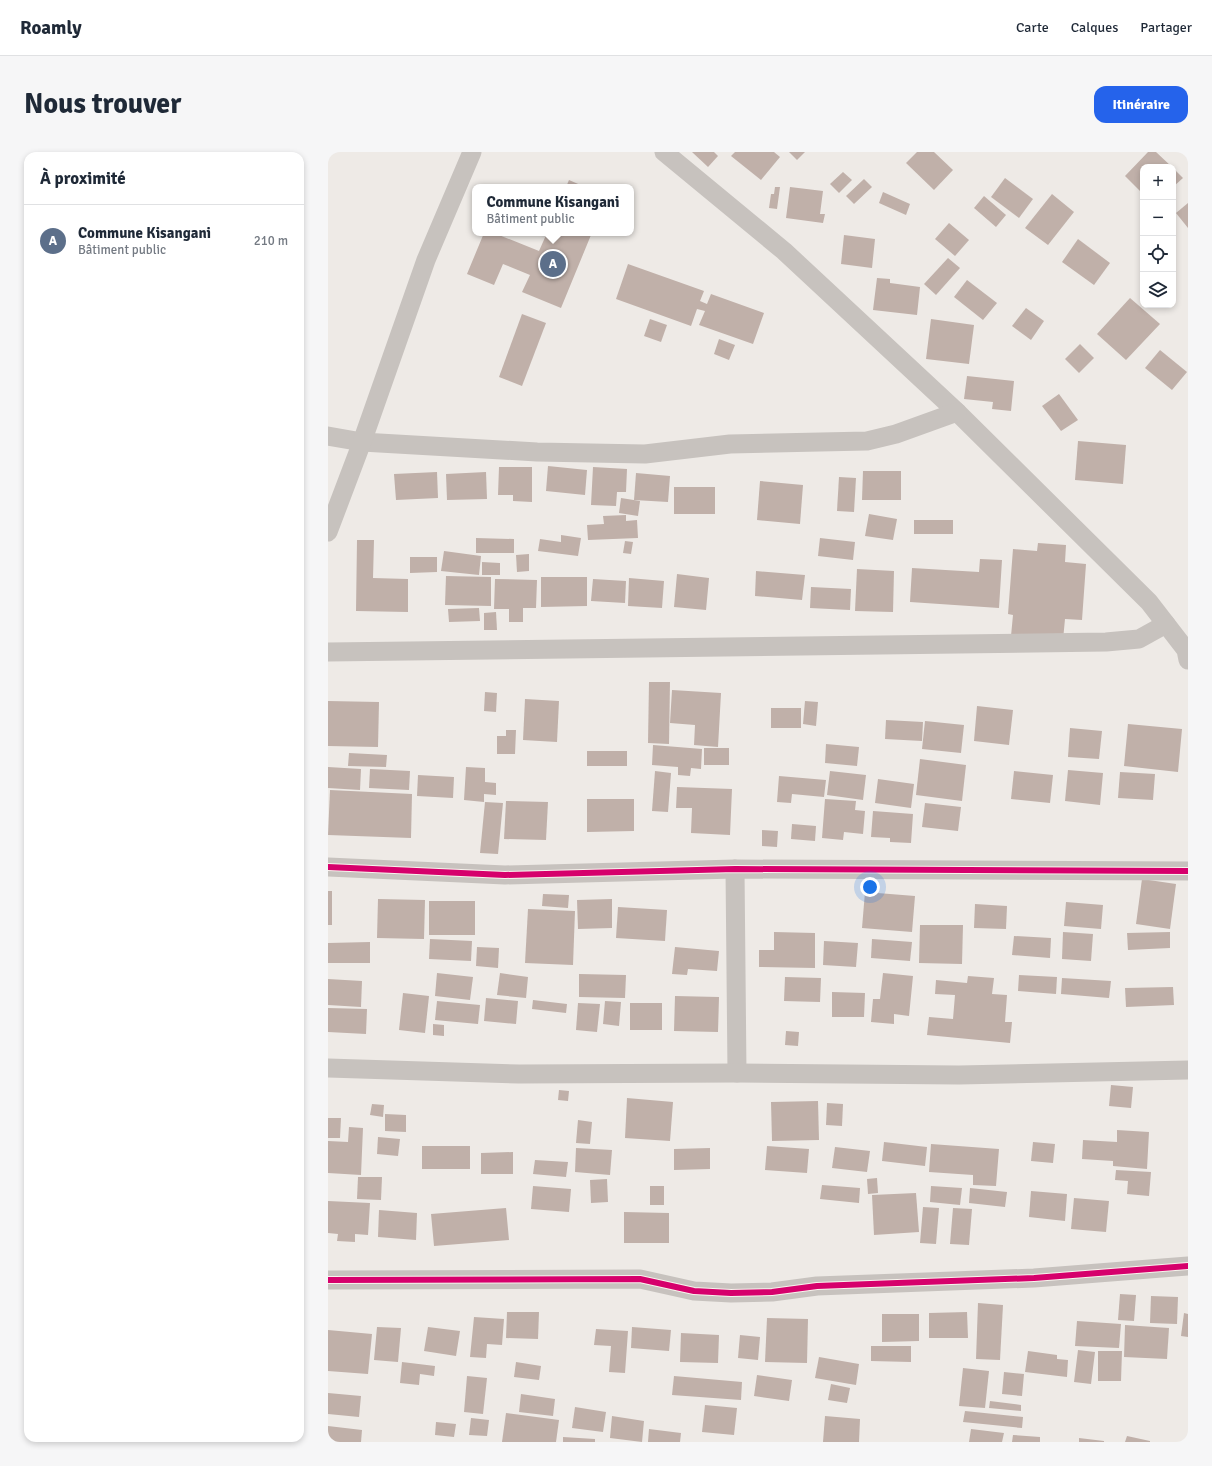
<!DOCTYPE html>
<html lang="fr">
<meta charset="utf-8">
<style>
:root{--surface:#fff;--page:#f6f6f7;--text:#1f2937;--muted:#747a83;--line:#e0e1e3;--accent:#2563eb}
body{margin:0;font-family:Signika,sans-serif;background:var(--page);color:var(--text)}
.controls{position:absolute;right:12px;top:12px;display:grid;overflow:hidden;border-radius:8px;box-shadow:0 2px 6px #0003}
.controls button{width:36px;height:36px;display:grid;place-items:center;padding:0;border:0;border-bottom:1px solid var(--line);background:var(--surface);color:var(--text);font:20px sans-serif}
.you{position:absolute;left:542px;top:735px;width:14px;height:14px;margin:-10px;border:3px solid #fff;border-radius:50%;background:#1a73e8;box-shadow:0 0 0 6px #1a73e833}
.badge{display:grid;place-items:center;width:26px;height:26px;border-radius:50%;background:var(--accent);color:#fff;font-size:13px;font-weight:700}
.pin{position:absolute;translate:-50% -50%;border:2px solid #fff;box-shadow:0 1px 4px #0006}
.popup{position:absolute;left:144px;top:32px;width:162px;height:52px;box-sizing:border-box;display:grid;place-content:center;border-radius:8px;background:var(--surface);filter:drop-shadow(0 1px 3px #0005);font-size:13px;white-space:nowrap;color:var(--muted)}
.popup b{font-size:15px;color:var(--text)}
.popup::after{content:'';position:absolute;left:50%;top:100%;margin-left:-8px;border:8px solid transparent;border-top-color:var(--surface)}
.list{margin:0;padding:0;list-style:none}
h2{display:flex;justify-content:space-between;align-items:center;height:52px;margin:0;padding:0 16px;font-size:17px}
h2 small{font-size:13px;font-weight:400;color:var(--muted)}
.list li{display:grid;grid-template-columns:26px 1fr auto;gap:12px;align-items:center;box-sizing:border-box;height:72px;padding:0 16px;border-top:1px solid var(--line)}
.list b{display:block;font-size:15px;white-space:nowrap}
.list p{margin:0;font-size:13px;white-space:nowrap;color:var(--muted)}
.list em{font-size:13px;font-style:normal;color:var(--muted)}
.icon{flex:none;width:22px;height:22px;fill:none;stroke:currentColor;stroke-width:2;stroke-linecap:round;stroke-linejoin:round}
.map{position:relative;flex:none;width:860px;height:1290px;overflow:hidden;border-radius:12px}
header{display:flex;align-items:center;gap:24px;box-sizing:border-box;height:56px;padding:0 20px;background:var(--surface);border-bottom:1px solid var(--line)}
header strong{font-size:19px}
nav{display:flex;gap:22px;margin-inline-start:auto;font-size:14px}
.intro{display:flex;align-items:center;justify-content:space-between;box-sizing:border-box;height:96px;padding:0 24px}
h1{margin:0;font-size:28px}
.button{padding:10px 18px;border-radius:12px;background:var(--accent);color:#fff;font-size:14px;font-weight:700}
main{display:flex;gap:24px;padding:0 24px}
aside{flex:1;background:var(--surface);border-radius:12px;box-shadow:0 2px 6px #0003}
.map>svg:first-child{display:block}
.building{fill:#c0b0a9}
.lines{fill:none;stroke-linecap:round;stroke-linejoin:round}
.street{stroke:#c7c2be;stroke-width:19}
.cycleway-casing{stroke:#f9f4ee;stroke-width:8}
.cycleway{stroke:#d6006c;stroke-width:6}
</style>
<header>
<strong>Roamly</strong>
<nav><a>Carte</a><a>Calques</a><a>Partager</a></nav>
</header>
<div class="intro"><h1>Nous trouver</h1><a class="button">Itinéraire</a></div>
<main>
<aside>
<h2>À proximité<small></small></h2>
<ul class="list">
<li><span class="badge" style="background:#5c6f8a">A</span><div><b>Commune Kisangani</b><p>Bâtiment public</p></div><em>210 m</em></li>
</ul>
</aside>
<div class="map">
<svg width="860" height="1290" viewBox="0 0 860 1290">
<rect width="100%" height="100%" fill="#eeeae6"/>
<!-- building -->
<g class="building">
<polygon points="364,0 386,0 390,4 380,15"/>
<polygon points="407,0 446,0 452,5 433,28 403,4"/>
<polygon points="461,0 477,0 469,8"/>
<polygon points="589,0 606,0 625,18 606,38 578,11"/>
<polygon points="820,0 828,0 844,15 815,15 815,42 797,24"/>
<polygon points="845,16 855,26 845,35"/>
<polygon points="515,20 524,28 511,41 502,32"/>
<polygon points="677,26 705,47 691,66 663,45"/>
<polygon points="536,27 544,35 526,52 518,44"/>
<polygon points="241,28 257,35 238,35"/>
<polygon points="447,35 452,35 449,57 441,56 443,42 446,42"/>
<polygon points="462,35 495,39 492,62 497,62 495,71 458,66"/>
<polygon points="555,40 582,52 578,63 551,51"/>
<polygon points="724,42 746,60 720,93 697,76"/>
<polygon points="656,44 678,63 668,75 646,56"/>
<polygon points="860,51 860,76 848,61"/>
<polygon points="621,71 641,88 627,104 607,87"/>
<polygon points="156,81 166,81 211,99 219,81 259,81 263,83 233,156 194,140 202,123 175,112 166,133 139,122"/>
<polygon points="516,83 547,87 544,116 513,112"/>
<polygon points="750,87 782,111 766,133 734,110"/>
<polygon points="620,106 632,116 608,143 596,132"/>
<polygon points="300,112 376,139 372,149 379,152 383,142 436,161 425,192 371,173 377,159 369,157 363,174 288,147"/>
<polygon points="549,126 562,127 562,131 592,135 589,163 545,158"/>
<polygon points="639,128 669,151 655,168 626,145"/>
<polygon points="802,146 832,172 798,208 769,182"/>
<polygon points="698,156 716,169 703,188 684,174"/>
<polygon points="194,162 218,171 194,234 171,225"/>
<polygon points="322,167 339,173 333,190 316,184"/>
<polygon points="603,167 646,173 641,212 598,207"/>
<polygon points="391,187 407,193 401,208 386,202"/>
<polygon points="752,192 766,206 751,221 737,207"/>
<polygon points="832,198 859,220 844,238 817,216"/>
<polygon points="639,224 686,229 683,259 664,257 665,250 636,247"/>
<polygon points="731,242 750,268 733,279 714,254"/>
<polygon points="750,289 798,293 795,332 747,328"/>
<polygon points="220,314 259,318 257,343 218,339"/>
<polygon points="171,315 204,315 204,350 185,349 185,343 170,343"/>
<polygon points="265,315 299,317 298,340 289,340 288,354 263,353"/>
<polygon points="535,319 573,319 573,348 534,348"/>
<polygon points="109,320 110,346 68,348 66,322"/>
<polygon points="158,320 159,347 119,348 118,322"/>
<polygon points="308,321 342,324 340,350 306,348"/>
<polygon points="511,325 528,326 526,360 509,359"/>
<polygon points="432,329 475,333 472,372 429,368"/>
<rect x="346" y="335" width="41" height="27"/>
<polygon points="293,346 312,349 310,364 291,361"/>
<polygon points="541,362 569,367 565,388 537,384"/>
<polygon points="298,363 298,369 309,368 310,386 260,388 259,373 276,372 275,364"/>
<rect x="586" y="368" width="39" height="14"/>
<polygon points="233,383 253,386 250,404 210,399 212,387 233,390"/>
<polygon points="148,386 186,387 186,401 148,401"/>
<polygon points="492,386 527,390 525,408 490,404"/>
<polygon points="29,388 46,388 45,426 80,427 80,460 28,459"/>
<polygon points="297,389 305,390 303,402 295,401"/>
<polygon points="710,391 738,393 737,410 758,412 754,468 737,467 735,488 683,484 685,463 680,462 685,397 709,399"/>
<polygon points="116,399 153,404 151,423 113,419"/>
<polygon points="201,402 201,419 189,420 188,403"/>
<polygon points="82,405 109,405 109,420 82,421"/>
<polygon points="652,407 674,408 671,456 582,450 584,416 651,420"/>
<polygon points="154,410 172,411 172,423 154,423"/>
<polygon points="529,417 566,419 565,460 527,459"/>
<polygon points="428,419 477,423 474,448 427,444"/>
<polygon points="349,422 381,426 378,458 346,455"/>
<polygon points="118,424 163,425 163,454 117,453"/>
<polygon points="213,425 259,425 259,454 213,455"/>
<polygon points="301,426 336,429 334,456 300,454"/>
<polygon points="167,427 209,428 208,456 195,456 195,470 181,470 181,457 166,457"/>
<polygon points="265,427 298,429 297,451 263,449"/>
<polygon points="483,435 523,437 522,458 482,456"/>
<polygon points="151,456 152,469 121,470 120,457"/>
<polygon points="168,460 169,478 156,478 156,461"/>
<polygon points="321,530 342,530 341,592 320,591"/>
<polygon points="344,538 393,541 390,595 366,593 367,573 342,571"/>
<polygon points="157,540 169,541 168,560 156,559"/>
<polygon points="197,547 231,549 229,590 195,588"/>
<polygon points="0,549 51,550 50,595 0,594"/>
<polygon points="477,549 490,550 488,574 475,572"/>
<polygon points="649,554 685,558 681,593 646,589"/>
<rect x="443" y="556" width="30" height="20"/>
<polygon points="558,568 595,570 594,589 557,587"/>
<polygon points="597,569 636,573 633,601 594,597"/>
<polygon points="800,572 854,577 850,620 796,614"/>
<polygon points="742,576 774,579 771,607 740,605"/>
<polygon points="178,578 188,578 187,602 169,602 169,584 178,584"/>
<polygon points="498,592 531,595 529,614 497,611"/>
<polygon points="325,593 374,597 373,617 363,616 362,624 350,623 350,615 324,613"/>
<rect x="376" y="596" width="25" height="17"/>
<rect x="259" y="599" width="40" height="15"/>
<polygon points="21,601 59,603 58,615 20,614"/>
<polygon points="592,607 638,613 634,649 588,643"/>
<polygon points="0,615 33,617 32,638 0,636"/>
<polygon points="138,615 157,616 157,630 168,631 168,643 156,642 156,650 136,648"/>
<polygon points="42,617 82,619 81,638 41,636"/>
<polygon points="740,618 775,621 772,653 737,649"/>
<polygon points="327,619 343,621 340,660 324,659"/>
<polygon points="502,619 538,623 535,648 499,643"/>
<polygon points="686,619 725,623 722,651 683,647"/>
<polygon points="792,620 827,622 825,648 790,646"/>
<polygon points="90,623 126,625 125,646 89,644"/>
<polygon points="451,624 498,628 496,645 464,642 463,651 449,650"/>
<polygon points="550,627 586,632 583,656 547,651"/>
<polygon points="349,635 404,637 402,683 363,681 364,656 348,656"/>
<polygon points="2,638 84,642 83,686 0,683"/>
<polygon points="259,647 306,647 306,679 259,680"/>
<polygon points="497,647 528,649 527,658 537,659 535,682 516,680 515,688 494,686"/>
<polygon points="178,649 220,650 218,688 176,687"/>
<polygon points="157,650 175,651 170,702 152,701"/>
<polygon points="597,651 633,655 630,679 594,675"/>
<polygon points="545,659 585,662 583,691 562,690 562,686 543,685"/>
<polygon points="464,672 488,674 487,689 463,687"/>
<polygon points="434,678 450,679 449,695 434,694"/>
<polygon points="814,727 848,732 842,777 808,772"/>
<rect x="0" y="739" width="4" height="34"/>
<polygon points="537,740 587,744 584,780 534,776"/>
<polygon points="215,742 241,743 240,756 214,754"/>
<polygon points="50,747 97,748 96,787 49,786"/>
<polygon points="284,747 284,776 250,777 249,748"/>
<rect x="101" y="749" width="46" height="34"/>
<polygon points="738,750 775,753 773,777 736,774"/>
<polygon points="647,752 679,754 678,777 646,776"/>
<polygon points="290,755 339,758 337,789 288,786"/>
<polygon points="200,757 247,759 245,813 197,811"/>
<polygon points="592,773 635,773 634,812 591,811"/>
<polygon points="446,780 487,781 487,816 431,815 431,798 446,798"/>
<polygon points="735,780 765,782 763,809 734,807"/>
<polygon points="842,780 842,796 800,798 799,781"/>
<polygon points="686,784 723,786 722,806 684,803"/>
<polygon points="102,787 144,789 143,809 101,807"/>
<polygon points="544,787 584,790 582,809 543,806"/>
<polygon points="496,789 530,791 528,815 495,813"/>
<polygon points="42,790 42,811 0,811 0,791"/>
<polygon points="149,795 171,796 170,816 148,814"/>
<polygon points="347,795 391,799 389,819 360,817 359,823 344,822"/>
<polygon points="109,821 145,825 142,848 107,844"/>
<polygon points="172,821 200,825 198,846 169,843"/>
<polygon points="555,821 585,824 581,864 566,862 566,872 543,870 545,847 552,847"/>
<polygon points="251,822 298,823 297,846 251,845"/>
<polygon points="691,823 729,825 728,842 690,839"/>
<polygon points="640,824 666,826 664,842 679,843 677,870 684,870 682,891 599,883 601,865 625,867 627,843 607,842 608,828 639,831"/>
<polygon points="457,825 493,826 492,850 456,849"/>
<polygon points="734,826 783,829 781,846 733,842"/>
<polygon points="0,827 34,829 33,855 0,853"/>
<polygon points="845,835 846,853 798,855 797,836"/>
<polygon points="504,840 537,841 536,865 504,865"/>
<polygon points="75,841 101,844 97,881 71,878"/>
<polygon points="347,844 391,845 390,880 346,879"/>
<polygon points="158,846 190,849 188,872 156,869"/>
<polygon points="205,848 239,852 238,861 204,857"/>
<polygon points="109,849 152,853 150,872 107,868"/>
<polygon points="277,849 293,850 291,874 275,872"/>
<polygon points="250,851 272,852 269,880 248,878"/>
<rect x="302" y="851" width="32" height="27"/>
<polygon points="0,856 39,857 38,882 0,880"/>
<polygon points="105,872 116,873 116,884 105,883"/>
<polygon points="458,879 471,880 470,894 457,893"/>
<polygon points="783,933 805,935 803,956 781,954"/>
<polygon points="231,938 241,939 240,949 230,948"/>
<polygon points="299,946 345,950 342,989 297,986"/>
<polygon points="490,949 491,988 444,989 443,950"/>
<polygon points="499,951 515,952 514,974 498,973"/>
<polygon points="44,952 56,953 55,965 42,963"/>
<polygon points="57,962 78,963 78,980 57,979"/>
<polygon points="0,966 13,966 12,986 0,986"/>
<polygon points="250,968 264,970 262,992 248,991"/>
<polygon points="21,975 35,976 33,1023 0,1021 0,989 20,990"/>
<polygon points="789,978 821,980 819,1017 785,1014 785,1009 754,1007 755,988 789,990"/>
<polygon points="50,985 72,987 70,1004 49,1002"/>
<polygon points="556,990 599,995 597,1014 554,1009"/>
<polygon points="705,990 727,992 725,1011 703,1009"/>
<polygon points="603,992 671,997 668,1034 645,1033 645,1023 601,1020"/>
<rect x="94" y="994" width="48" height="23"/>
<polygon points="439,994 481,997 479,1021 437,1018"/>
<polygon points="507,995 542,999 539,1020 504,1016"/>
<polygon points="248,996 284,998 282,1023 247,1020"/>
<polygon points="382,996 382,1017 346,1018 346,997"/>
<polygon points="185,1000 185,1022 153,1022 153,1001"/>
<polygon points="207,1008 240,1010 238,1025 205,1022"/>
<polygon points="788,1018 823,1020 821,1044 799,1042 800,1029 787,1028"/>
<polygon points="30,1025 54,1025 53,1048 29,1047"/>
<polygon points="549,1026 550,1041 540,1042 539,1027"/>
<polygon points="279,1027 280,1050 263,1051 262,1028"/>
<polygon points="494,1033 532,1036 531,1051 492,1047"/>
<polygon points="205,1034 243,1037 241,1060 203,1057"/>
<rect x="322" y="1034" width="14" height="19"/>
<polygon points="603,1034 634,1036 632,1053 602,1050"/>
<polygon points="642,1036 679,1040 677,1055 641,1051"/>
<polygon points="703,1039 739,1042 737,1069 701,1065"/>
<polygon points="588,1041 591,1080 546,1083 544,1043"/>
<polygon points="746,1046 781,1049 778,1080 743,1077"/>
<polygon points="0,1049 42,1051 40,1083 27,1082 27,1090 9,1089 10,1082 0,1081"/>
<polygon points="595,1055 611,1056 608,1092 592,1091"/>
<polygon points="178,1056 181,1088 106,1094 103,1062"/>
<polygon points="625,1056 644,1057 641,1093 622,1092"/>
<polygon points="51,1058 89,1061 88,1088 50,1085"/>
<polygon points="296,1060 341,1061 341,1091 296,1091"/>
<polygon points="792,1142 808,1143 806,1169 790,1168"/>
<polygon points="823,1144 850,1145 849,1172 822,1171"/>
<polygon points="650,1151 675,1153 672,1208 648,1207"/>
<polygon points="179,1160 211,1160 210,1187 178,1186"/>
<polygon points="639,1160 640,1186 601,1186 601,1161"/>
<polygon points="856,1161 860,1162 860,1185 853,1184"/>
<polygon points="554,1162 591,1162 591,1189 554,1190"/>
<polygon points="146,1165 176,1167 174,1193 159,1192 158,1206 142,1205"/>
<polygon points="439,1166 480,1167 479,1211 437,1210"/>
<polygon points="749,1169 793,1172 791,1196 747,1194"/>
<polygon points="797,1173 841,1176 839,1207 796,1205"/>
<polygon points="49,1175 73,1176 70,1210 46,1208"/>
<polygon points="100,1175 132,1179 128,1204 96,1199"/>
<polygon points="304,1175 343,1178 341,1199 303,1196"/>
<polygon points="268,1177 300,1179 297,1221 281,1220 283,1194 266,1193"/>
<polygon points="0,1178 44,1182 40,1222 0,1219"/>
<polygon points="353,1181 391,1183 390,1211 352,1210"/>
<polygon points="412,1183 432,1185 430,1208 410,1206"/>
<polygon points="543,1194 583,1194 583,1210 543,1209"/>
<polygon points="750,1198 767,1200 763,1232 746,1230"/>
<polygon points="700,1199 729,1203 729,1207 740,1208 739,1225 697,1220"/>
<polygon points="770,1199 794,1199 793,1229 770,1229"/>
<polygon points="491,1205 531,1212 528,1233 487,1226"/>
<polygon points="74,1210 107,1214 106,1224 92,1222 91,1233 72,1231"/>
<polygon points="188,1210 213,1214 211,1228 186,1225"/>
<polygon points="635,1216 661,1219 657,1256 631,1254"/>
<polygon points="676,1220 696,1222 694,1244 674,1242"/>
<polygon points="429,1223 464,1228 461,1249 426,1244"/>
<polygon points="139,1224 159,1226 155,1262 136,1260"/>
<polygon points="346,1224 414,1230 413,1248 344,1243"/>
<polygon points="503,1232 522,1236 519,1251 500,1248"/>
<polygon points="0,1241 33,1244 31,1265 0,1262"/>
<polygon points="193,1242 227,1247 225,1264 191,1260"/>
<polygon points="662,1249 693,1253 693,1259 661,1256"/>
<polygon points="377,1253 409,1256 406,1283 374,1280"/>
<polygon points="247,1255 278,1260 275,1280 244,1276"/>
<polygon points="637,1259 695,1265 694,1276 635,1270"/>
<polygon points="178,1261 231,1268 228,1290 174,1290"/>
<polygon points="284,1264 316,1269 314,1290 282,1286"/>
<polygon points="497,1264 532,1267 531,1290 495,1290"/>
<polygon points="143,1266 161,1268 159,1284 141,1283"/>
<polygon points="108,1270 128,1272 126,1285 107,1283"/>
<polygon points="0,1274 34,1278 33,1290 0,1290"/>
<polygon points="321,1277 353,1281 352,1290 320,1290"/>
<polygon points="643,1277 676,1281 674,1290 641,1290"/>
<polygon points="685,1283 712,1285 712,1290 684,1290"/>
<polygon points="799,1284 822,1289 822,1290 797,1290"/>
<polygon points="235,1285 267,1287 267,1290 235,1290"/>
<polygon points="751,1286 776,1289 776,1290 751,1290"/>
</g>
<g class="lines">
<!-- street -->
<g class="street">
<polyline points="336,0 456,99 629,260 821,450 858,498 860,508"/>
<polyline points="0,284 34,290 209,300 317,302 402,292 539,289 568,282 629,260"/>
<polyline points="0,380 34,290 98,108 144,0"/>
<polyline points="0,500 778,490 811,487 838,472"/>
<polyline points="0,715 177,723 407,717 860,719"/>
<polyline points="407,717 409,921"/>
<polyline points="0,916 191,922 409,921 631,923 860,918"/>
<polyline points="0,1128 312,1127 366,1139 403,1141 444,1140 489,1134 706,1126 860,1114"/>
</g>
<defs>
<g id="cycleway">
<polyline points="0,715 177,723 407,717 860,719"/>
<polyline points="0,1128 312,1127 366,1139 403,1141 444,1140 489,1134 706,1126 860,1114"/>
</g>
</defs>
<!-- cycleway casing -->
<use href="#cycleway" class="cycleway-casing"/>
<!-- cycleway -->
<use href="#cycleway" class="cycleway"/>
</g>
</svg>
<div class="controls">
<button>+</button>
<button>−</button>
<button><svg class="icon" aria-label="locate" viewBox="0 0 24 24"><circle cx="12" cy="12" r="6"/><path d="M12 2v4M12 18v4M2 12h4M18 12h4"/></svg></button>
<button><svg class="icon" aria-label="layers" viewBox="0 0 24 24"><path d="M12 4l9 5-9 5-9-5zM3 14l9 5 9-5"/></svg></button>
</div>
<div class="you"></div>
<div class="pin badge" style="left:225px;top:112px;background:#5c6f8a">A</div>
<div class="popup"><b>Commune Kisangani</b>Bâtiment public</div>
</div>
</main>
